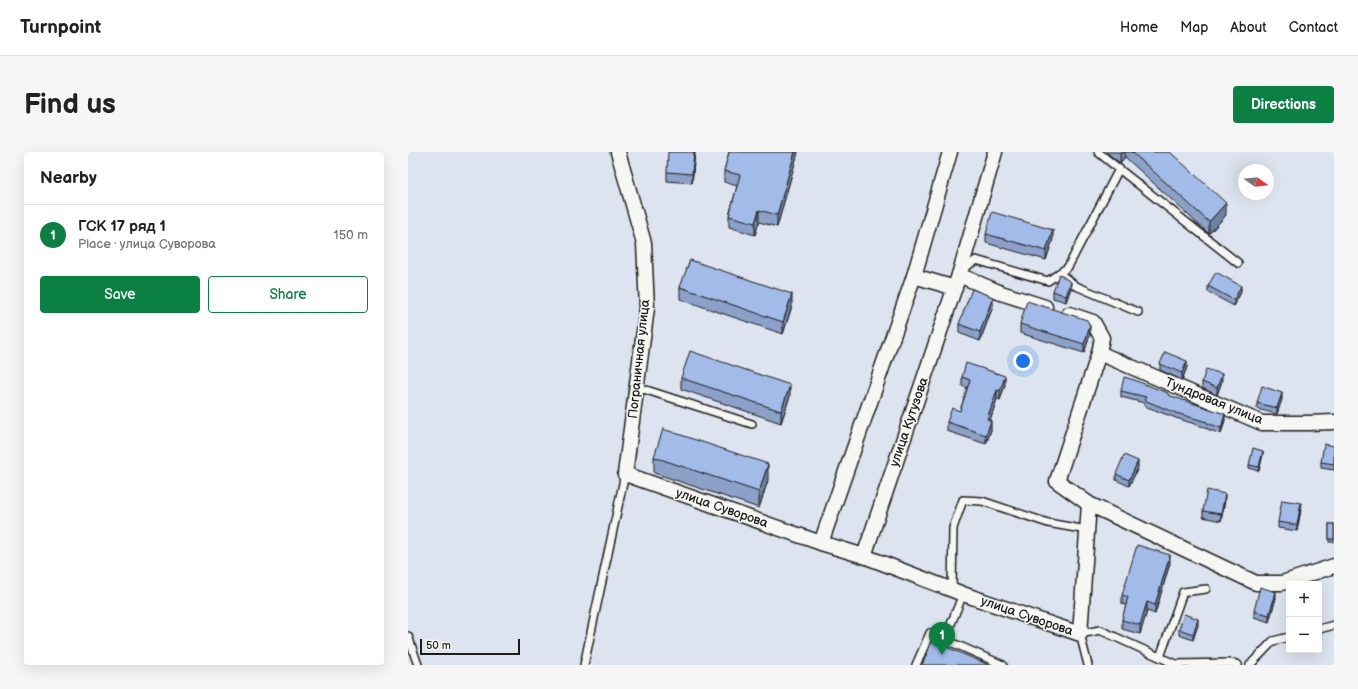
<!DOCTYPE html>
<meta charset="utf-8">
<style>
:root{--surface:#fff;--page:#f6f6f6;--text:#222;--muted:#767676;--line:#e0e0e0;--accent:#0b8043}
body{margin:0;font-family:"Balsamiq Sans",sans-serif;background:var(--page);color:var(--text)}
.controls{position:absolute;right:12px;bottom:12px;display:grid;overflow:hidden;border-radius:4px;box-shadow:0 4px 16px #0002}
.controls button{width:36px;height:36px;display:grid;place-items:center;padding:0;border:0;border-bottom:1px solid var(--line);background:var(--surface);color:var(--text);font:20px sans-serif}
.compass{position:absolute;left:830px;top:12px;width:36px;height:36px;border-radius:50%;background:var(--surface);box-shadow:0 4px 16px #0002;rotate:104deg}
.scale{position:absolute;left:12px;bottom:10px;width:100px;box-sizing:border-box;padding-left:4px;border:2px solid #1c1c1c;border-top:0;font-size:11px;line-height:14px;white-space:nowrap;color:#1c1c1c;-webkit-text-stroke:3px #f6f6f2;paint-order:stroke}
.you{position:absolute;left:615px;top:209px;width:14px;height:14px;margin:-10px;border:3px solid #fff;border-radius:50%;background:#1a73e8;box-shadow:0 0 0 6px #1a73e833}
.badge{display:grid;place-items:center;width:26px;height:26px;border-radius:50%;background:var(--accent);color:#fff;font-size:13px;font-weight:700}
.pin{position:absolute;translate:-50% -33px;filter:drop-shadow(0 1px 2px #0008)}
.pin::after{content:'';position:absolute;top:21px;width:14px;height:12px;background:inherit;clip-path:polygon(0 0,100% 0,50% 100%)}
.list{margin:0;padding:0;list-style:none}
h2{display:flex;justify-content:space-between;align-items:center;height:52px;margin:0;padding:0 16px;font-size:17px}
h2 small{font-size:13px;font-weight:400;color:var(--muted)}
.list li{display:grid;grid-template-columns:26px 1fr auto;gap:12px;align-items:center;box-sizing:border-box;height:60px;padding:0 16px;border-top:1px solid var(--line)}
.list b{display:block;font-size:15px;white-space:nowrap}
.list p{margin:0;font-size:13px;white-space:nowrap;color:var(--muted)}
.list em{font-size:13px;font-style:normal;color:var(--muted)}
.actions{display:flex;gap:8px;padding:12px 16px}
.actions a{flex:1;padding:9px 0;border:1px solid var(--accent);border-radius:4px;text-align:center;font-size:14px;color:var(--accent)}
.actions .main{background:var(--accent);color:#fff}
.map{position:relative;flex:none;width:926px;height:513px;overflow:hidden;border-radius:4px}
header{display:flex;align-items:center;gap:24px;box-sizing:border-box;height:56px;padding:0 20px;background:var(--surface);border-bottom:1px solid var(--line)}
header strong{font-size:19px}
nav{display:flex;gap:22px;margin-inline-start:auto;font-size:14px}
.intro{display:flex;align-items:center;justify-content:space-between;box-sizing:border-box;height:96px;padding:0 24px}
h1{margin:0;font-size:28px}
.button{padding:10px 18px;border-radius:4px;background:var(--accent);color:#fff;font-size:14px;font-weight:700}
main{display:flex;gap:24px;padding:0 24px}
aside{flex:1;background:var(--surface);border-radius:4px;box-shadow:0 4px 16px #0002}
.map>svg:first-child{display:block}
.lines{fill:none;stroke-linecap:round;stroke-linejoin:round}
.service-casing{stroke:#1c1c1c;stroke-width:10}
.minor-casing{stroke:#1c1c1c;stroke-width:17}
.service{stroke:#f6f6f2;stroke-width:7}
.minor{stroke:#f6f6f2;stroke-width:14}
.wall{fill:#8ba1c8;stroke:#1c1c1c}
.shaded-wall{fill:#7183a2;stroke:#1c1c1c}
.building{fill:#a2bbe8;stroke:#1c1c1c}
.labels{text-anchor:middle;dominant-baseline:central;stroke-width:3;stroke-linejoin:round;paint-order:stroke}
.street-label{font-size:13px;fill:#1c1c1c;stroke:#f6f6f2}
</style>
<header>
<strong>Turnpoint</strong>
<nav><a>Home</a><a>Map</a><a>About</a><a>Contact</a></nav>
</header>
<div class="intro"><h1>Find us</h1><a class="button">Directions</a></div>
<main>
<aside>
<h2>Nearby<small></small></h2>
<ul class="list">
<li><span class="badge">1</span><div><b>ГСК 17 ряд 1</b><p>Place · улица Суворова</p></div><em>150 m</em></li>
</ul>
<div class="actions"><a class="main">Save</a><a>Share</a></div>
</aside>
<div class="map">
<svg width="926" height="513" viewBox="0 0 926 513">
<rect width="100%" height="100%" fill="#dde4ef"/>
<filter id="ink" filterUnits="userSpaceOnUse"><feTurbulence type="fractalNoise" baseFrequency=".025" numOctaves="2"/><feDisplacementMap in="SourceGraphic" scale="8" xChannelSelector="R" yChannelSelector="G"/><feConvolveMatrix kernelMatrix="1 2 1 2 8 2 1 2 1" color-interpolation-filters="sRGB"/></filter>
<g filter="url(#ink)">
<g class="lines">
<defs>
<g id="service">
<polyline points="711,17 830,111"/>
<polyline points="554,118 568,108 640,129 660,115 711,17 690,0"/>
<polyline points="651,121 668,134 730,160"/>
<polyline points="229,235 344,272"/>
<polyline points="544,438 545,376 555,348 574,349 640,371 679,378"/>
<polyline points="911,477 926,473"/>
<polyline points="0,484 10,513"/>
<polyline points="537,487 555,442"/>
<polyline points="752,505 775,440 798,437"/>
<polyline points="176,513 217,322"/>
<polyline points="508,513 522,481 595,513"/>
<polyline points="680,513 672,482 692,478 767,512 825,511 830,513"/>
<polyline points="842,513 865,489 881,485"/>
</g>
<g id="minor">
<polyline points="210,0 236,91 239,156 217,322 413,391 456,404 555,442 672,482 681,352 848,431 874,431 926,414"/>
<polyline points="551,123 593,141 637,155"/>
<polyline points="506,124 547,136"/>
<polyline points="661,162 685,170 694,186 691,201 649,329 681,352"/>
<polyline points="691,201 854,271 901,271 926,270"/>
<polyline points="413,391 506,124 542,0"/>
<polyline points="456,404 551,123 587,0"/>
</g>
</defs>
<!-- service casing -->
<use href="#service" class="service-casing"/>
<!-- minor casing -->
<use href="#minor" class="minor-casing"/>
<!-- service -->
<use href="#service" class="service"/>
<!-- minor -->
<use href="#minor" class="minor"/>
</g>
<!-- wall -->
<g class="wall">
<polygon points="287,0 284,31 259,29 259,20"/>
<polygon points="321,0 390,0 369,75 351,70 347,83 321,75 321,64 329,34 316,30 316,19"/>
<polygon points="698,0 762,0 818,63 801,82 717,5 712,11"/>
<polygon points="578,82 645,87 638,108 578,91"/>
<polygon points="800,134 833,140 826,154 800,140"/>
<polygon points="272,135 384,154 375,182 272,147"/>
<polygon points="663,136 658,150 645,146 645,139"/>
<polygon points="585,154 572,189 551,181 551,172"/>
<polygon points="612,172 682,183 676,201 612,181"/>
<polygon points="752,212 779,215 774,228 752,218"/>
<polygon points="554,225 597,233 592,248 589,247 582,268 583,278 578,292 539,279 539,270 552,259 559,236 554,234"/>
<polygon points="273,226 382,244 373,271 273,237"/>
<polygon points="814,229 809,243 794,236 794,230"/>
<polygon points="713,239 760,243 817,268 813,282 799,277 799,276 768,266 736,254 736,251 713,245"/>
<polygon points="874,247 869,262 849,257 849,251"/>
<polygon points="926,294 926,318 913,316 913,310"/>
<polygon points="855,302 851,319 841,316 841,313"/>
<polygon points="246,305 360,328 351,356 246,321"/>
<polygon points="730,316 721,334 708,328 708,322"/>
<polygon points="817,348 813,369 795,365 795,359"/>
<polygon points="893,357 889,379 870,376 870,370"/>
<rect x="921" y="372" width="5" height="18"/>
<polygon points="762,411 747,462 739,459 732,482 714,477 714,468 718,453 714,452 714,443"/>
<polygon points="868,446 861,470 846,465 846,459"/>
<polygon points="790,473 785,488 771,483 771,477"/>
</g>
<!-- shaded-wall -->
<g class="shaded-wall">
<polygon points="286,0 287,0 284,31 284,22"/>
<polygon points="387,0 390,0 369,75 369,63"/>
<polygon points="712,0 717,0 717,5 712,11"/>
<polygon points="818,51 818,63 801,82 801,70"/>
<polygon points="351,58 351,70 347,83 347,71"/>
<polygon points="645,78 645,87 638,108 638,99"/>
<polygon points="663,130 663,136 658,150 658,144"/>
<polygon points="833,134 833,140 826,154 826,148"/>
<polygon points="384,142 384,154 375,182 375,170"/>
<polygon points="585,145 585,154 572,189 572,180"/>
<polygon points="682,174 682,183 676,201 676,192"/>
<polygon points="779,209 779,215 774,228 774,221"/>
<polygon points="814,222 814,229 809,243 809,236"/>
<polygon points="597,224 597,233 592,248 592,239"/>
<polygon points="382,233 382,244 373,271 373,259"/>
<polygon points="589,238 589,247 579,277 579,267"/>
<polygon points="874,241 874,247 869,262 869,256"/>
<polygon points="817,262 817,268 813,282 813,276"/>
<polygon points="583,269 583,278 578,292 578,283"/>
<polygon points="855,299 855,302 851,319 851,315"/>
<polygon points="730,309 730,316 721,334 721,328"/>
<polygon points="360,312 360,328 351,356 351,340"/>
<polygon points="817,342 817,348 813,369 813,362"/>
<polygon points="893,351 893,357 889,379 889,373"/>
<polygon points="762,403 762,411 747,462 747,453"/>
<polygon points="868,440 868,446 861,470 861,463"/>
<polygon points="739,450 739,459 732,482 732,473"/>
<polygon points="790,467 790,473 785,488 785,482"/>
</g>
<!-- building -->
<g class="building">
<polygon points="260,0 286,0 284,22 259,20"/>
<polygon points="321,0 387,0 369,63 351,58 347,71 321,64 332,23 316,19"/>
<polygon points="724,0 762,0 818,51 801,70"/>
<polygon points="584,60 645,78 638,99 578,82"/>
<polygon points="282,108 384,142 375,170 272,135"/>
<polygon points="808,120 833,134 826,148 800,134"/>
<polygon points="651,122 663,130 658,144 645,139"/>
<polygon points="564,137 585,145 572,180 551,172"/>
<polygon points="619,149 679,168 682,174 676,192 612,172"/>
<polygon points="282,199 382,233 373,259 273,226"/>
<polygon points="757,200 779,209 774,221 752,212"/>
<polygon points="558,211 597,224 592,239 589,238 579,267 583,269 578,283 539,270 544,256 552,259 562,228 554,225"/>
<polygon points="798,217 814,222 809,236 794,230"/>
<polygon points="716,225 726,228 760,241 760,243 817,262 813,276 799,271 799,270 768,261 736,248 738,245 713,239"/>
<polygon points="854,234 874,241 869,256 849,251"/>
<polygon points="255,277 360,312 351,340 246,305"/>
<polygon points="916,292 926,294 926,312 913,310"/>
<polygon points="845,296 855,299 851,315 841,313"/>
<polygon points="716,303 730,309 721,328 708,322"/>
<polygon points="799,338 817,342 813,362 795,359"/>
<polygon points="874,348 893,351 889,373 870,370"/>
<rect x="921" y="372" width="5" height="15"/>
<polygon points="729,393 762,403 747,453 739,450 732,473 714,468 720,445 714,443"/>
<polygon points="852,435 868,440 861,463 846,459"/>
<polygon points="776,462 790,467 785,482 771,477"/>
<polygon points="524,489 581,513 514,513"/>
</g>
</g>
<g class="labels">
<!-- street labels -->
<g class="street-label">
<text transform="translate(231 207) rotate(-84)">Пограничная улица</text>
<text transform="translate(806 249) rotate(22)">Тундровая улица</text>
<text transform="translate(501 270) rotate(-71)">улица Кутузова</text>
<text transform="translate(314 356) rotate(19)">улица Суворова</text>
<text transform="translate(619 464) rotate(19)">улица Суворова</text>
</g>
</g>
</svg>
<div class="controls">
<button>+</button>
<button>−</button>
</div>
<svg class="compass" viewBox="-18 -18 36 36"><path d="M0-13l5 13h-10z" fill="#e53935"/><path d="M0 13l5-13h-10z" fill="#767676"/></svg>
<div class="scale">50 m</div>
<div class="you"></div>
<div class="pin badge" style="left:534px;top:503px">1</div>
</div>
</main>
